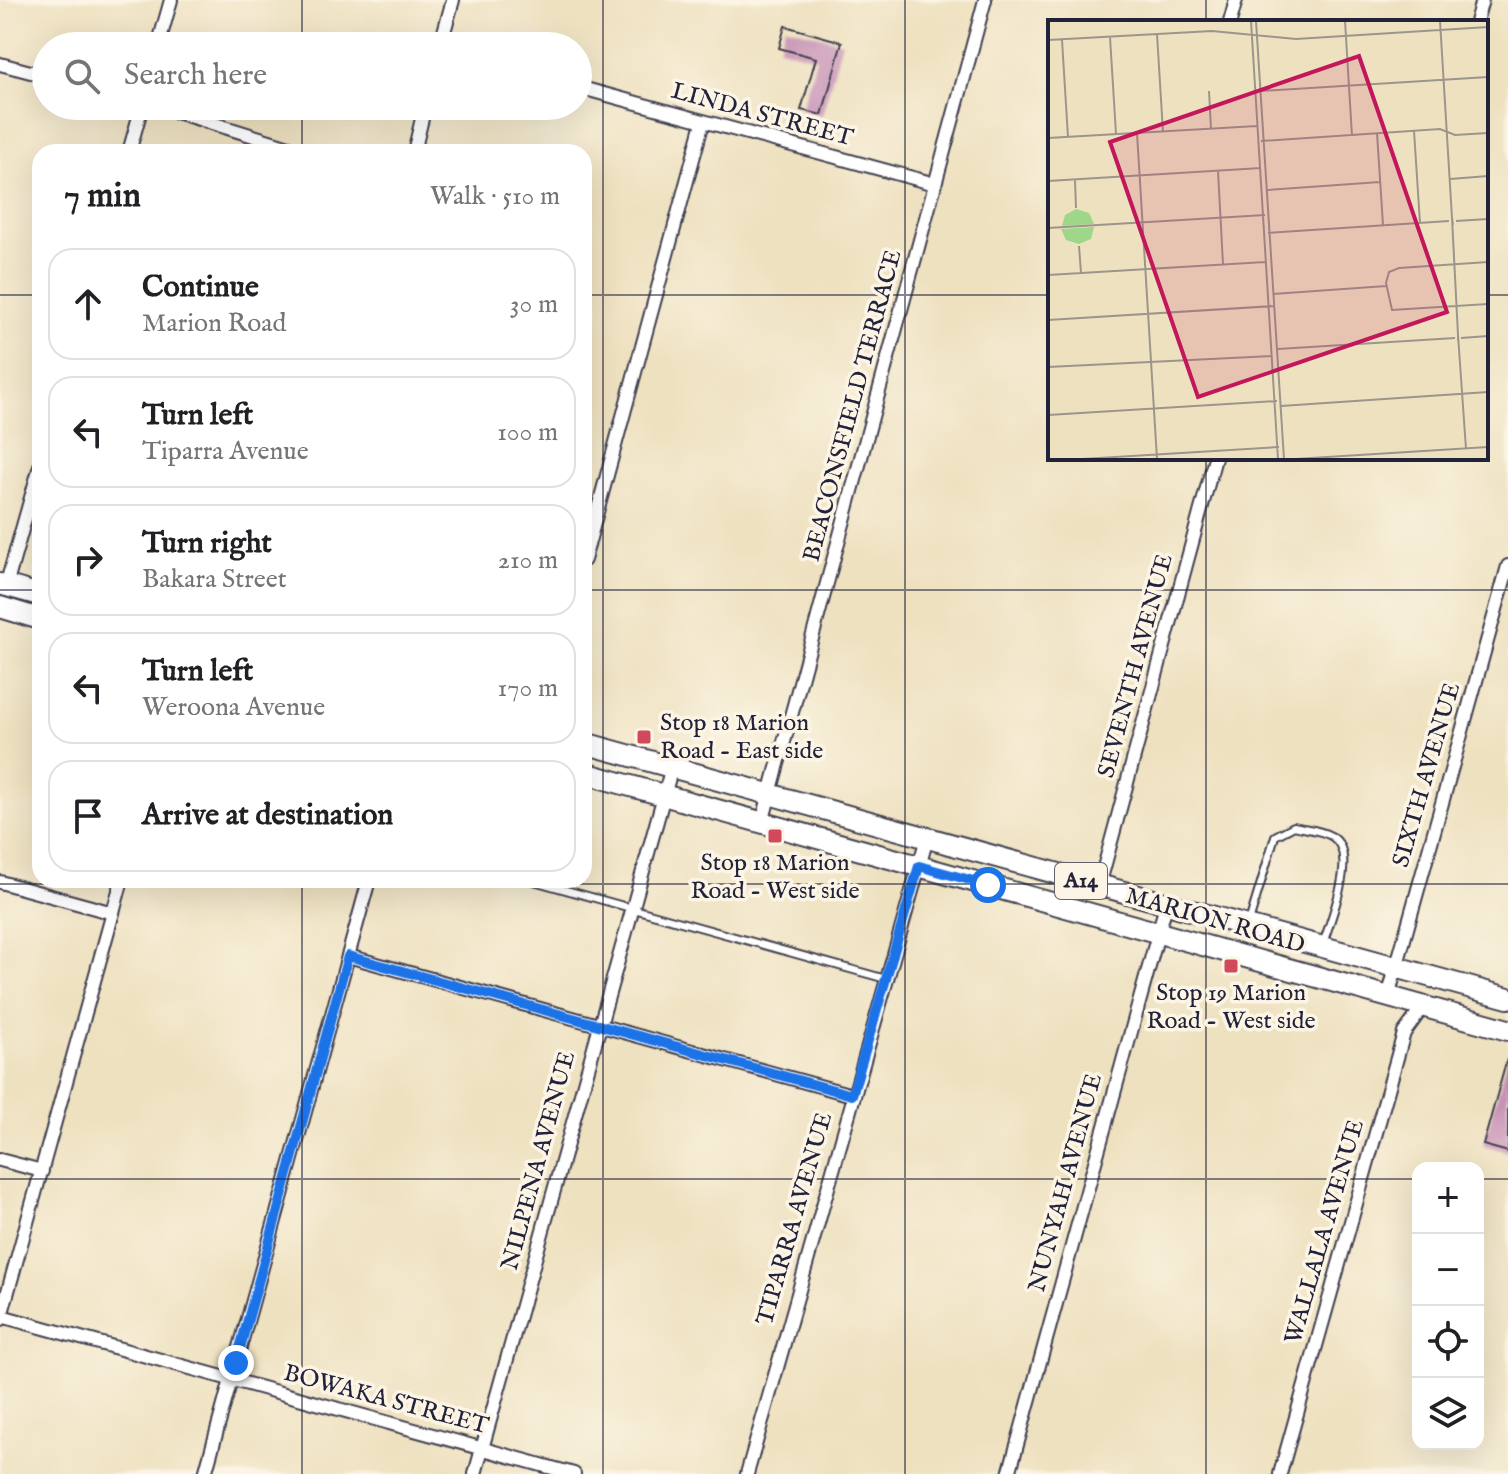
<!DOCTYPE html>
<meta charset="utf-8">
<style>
:root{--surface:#fff;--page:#f6f6f6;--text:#202124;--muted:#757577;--line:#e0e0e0}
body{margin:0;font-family:"IM FELL English",serif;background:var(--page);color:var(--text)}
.controls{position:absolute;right:24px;bottom:24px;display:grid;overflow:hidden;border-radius:16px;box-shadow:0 8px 32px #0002}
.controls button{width:72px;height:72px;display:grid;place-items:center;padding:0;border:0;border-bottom:2px solid var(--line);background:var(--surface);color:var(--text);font:40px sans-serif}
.stop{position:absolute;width:24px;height:24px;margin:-18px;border:6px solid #1a73e8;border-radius:50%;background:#fff}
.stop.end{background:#1a73e8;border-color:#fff;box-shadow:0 2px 8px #0008}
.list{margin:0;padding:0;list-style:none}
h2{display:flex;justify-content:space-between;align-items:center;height:104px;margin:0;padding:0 32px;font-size:34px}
h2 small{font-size:26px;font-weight:400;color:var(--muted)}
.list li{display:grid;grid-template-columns:52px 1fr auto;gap:24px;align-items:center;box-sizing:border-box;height:112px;margin:0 16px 16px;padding:0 16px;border:2px solid var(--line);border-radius:24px}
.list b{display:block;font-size:30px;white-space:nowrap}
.list p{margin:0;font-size:26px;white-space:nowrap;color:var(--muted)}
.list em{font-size:26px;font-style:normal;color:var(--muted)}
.icon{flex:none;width:44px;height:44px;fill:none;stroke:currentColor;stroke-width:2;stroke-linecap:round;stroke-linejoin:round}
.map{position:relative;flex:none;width:1508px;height:1474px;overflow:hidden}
.search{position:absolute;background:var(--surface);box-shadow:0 8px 32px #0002;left:32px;top:32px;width:560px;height:88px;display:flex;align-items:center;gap:20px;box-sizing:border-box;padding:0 28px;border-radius:44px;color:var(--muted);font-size:30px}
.panel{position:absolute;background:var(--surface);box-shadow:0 8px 32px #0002;left:32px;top:144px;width:560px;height:744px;border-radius:24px}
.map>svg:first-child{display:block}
.building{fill:#c692b6}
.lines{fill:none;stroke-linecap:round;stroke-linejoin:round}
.lane-casing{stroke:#413f4f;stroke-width:10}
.street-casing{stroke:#413f4f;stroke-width:16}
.primary-casing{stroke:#413f4f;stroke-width:24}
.lane{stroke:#fff;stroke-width:6}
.street{stroke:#fff;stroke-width:12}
.primary{stroke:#fff;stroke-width:20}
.route{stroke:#1a73e8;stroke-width:10}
.grid{fill:none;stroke:#22223b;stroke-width:2;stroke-opacity:0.55}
.poi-dot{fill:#d1495b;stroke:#fcf5e5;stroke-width:3}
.labels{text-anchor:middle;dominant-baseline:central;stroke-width:7;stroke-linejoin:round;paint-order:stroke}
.shield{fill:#fcf5e5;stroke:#63616e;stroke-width:2}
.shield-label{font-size:22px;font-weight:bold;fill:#22223b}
.street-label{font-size:24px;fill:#22223b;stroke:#fcf5e5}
.poi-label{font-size:24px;fill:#22223b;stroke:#fcf5e5}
.inset-road{fill:none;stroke:#9c958b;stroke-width:2}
.view{fill:#c2185b;fill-opacity:0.15;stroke:#c2185b;stroke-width:4}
.inset-edge{fill:none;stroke:#22223b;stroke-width:4}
</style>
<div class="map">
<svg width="1508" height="1474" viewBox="0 0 1508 1474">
<rect width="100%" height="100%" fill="#fcf5e5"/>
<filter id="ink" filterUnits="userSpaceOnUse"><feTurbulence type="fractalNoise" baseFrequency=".0125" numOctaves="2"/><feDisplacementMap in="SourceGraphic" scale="16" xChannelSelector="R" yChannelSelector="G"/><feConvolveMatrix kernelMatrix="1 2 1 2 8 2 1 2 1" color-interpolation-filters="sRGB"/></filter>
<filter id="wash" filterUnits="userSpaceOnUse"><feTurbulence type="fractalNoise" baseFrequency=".006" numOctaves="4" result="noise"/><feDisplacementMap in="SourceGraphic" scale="32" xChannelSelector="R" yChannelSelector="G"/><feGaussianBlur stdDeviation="1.8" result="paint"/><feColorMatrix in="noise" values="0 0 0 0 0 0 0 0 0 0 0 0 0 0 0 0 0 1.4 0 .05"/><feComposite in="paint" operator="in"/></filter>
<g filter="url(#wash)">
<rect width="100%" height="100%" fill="#eee1c0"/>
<g id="blocks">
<!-- building -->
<g class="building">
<polygon points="785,26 842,42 822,115 801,110 816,58 779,48"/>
<polygon points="1507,1059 1508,1059 1508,1152 1483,1145"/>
</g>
</g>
</g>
<g filter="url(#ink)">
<use href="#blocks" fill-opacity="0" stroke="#413f4f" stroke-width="2"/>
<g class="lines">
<defs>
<g id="lane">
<polyline points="530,880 886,979"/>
<path d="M1249,922L1275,836L1294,826C1305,829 1321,830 1331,836C1360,852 1330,920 1323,944"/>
</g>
<g id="street">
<polyline points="1230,22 1236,0"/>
<polyline points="1476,22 1482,0"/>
<polyline points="158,46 171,0"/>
<polyline points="440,46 453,0"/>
<polyline points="0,64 46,76"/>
<polyline points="578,87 935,184"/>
<polyline points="157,106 305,152"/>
<polyline points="129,152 142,106"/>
<polyline points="414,152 425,106"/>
<polyline points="584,560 703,122"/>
<polyline points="6,586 40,466"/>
<polyline points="762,823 985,0"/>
<polyline points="0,882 113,913"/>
<polyline points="1099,886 1215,458"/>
<polyline points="348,956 852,1095"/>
<polyline points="1388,997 1508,566"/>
<polyline points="0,1160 42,1171"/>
<polyline points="1,1316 574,1474"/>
<polyline points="0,1320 122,880"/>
<polyline points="205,1474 369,880"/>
<polyline points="475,1474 672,767"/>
<polyline points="747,1474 927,838"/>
<polyline points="1009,1474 1166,905"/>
<polyline points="1280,1474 1404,1033 1423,1007"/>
</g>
<g id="primary">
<polyline points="0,584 40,595"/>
<polyline points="0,607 40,619"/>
<polyline points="584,743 1508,998"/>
<polyline points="584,773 1508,1030"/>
</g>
</defs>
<!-- lane casing -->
<use href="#lane" class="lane-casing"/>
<!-- street casing -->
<use href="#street" class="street-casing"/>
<!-- primary casing -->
<use href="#primary" class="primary-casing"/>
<!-- lane -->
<use href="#lane" class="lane"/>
<!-- street -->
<use href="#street" class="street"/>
<!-- primary -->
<use href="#primary" class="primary"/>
</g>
</g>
<g class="lines" filter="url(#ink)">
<!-- route -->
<polyline class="route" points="236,1363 348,956 852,1095 919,866 988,885"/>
</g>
<!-- grid -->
<path class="grid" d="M302,0V46M603,0V1474M905,0V1474M1206,0V22M302,106V152M0,295H40M584,295H1050M1486,295H1508M1206,458V1474M0,590H40M584,590H1508M302,880V1474M0,884H1508M0,1179H1418M1478,1179H1508"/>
<!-- markers -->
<g class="poi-dot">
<rect x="636" y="729" width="16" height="16" rx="4"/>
<rect x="767" y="828" width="16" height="16" rx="4"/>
<rect x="1223" y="958" width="16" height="16" rx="4"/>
</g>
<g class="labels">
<!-- shield labels -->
<rect class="shield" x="1055" y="863" width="52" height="36" rx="6"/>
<g class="shield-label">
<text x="1081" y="881">A14</text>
</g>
<!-- street labels -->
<g class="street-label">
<text transform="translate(762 115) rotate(15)">LINDA STREET</text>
<text transform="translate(853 406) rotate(-75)">BEACONSFIELD TERRACE</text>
<text transform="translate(1136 666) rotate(-75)">SEVENTH AVENUE</text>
<text transform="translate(1427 775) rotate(-74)">SIXTH AVENUE</text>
<text transform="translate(1215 921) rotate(16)">MARION ROAD</text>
<text transform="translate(539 1161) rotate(-75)">NILPENA AVENUE</text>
<text transform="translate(1066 1183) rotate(-75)">NUNYAH AVENUE</text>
<text transform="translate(795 1219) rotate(-74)">TIPARRA AVENUE</text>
<text transform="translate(1325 1232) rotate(-74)">WALLALA AVENUE</text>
<text transform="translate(386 1400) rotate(15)">BOWAKA STREET</text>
</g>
<!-- poi labels -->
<g class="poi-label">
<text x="660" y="723" text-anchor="start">Stop 18 Marion<tspan x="660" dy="28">Road - East side</tspan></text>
<text x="775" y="863">Stop 18 Marion<tspan x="775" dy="28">Road - West side</tspan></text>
<text x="1231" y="993">Stop 19 Marion<tspan x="1231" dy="28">Road - West side</tspan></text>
</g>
</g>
<!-- overview -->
<g transform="translate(1048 20)">
<rect width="440" height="440" fill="#eee1c0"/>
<path d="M28,189L41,193L46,204L14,206L17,195ZM46,207L43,219L31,224L18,220L13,209Z" fill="#9fd789"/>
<path class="inset-road" d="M203,1L230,439M208,1L236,439M297,1L304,116M392,1L404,198M109,14L115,112M62,17L68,114M0,20L164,11L248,19L440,7M14,20L20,117M161,71L163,109M212,71L440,57M366,111L372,203M89,113L109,439M329,113L335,205M0,118L209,106M213,121L392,109L407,115L440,113M170,151L175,244M402,159L440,156M27,160L28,188M0,161L213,148M219,170L332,162M408,201L440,199M405,205L404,198L410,315M0,208L217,195M220,213L401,201M31,226L33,253M440,242L351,248L341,252L338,263L344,290L440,284M0,255L217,242M225,274L338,266M0,300L226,286M413,318L440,316M410,321V315L418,429M230,329L407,318M0,347L224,336M233,386L440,372M0,395L229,381M34,439L231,427M247,439L440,427"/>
<path class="view" d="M311,36L399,292L150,377L62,122Z"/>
<rect width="440" height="440" class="inset-edge"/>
</g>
</svg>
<div class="controls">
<button>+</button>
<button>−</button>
<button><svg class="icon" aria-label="locate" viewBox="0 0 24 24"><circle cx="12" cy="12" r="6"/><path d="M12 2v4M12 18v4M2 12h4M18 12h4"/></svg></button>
<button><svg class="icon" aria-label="layers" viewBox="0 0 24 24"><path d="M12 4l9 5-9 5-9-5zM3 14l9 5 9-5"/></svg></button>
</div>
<div class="stop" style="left:988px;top:885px"></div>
<div class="stop end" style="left:236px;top:1363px"></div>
<div class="search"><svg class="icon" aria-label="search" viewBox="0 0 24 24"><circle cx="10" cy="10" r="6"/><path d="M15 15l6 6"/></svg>Search here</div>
<section class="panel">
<h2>7 min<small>Walk · 510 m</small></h2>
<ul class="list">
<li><svg class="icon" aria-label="ahead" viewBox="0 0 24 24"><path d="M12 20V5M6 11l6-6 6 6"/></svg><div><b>Continue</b><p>Marion Road</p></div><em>30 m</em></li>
<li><svg class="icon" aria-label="left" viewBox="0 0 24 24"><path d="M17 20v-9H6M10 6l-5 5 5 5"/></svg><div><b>Turn left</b><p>Tiparra Avenue</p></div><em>100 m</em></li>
<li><svg class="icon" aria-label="right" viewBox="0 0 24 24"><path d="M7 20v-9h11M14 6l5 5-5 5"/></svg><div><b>Turn right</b><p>Bakara Street</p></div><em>210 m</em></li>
<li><svg class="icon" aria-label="left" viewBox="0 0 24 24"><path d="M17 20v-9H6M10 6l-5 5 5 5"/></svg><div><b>Turn left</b><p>Weroona Avenue</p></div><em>170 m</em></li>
<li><svg class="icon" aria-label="arrive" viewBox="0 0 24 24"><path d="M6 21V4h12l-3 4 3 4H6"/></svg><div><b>Arrive at destination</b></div></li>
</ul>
</section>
</div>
